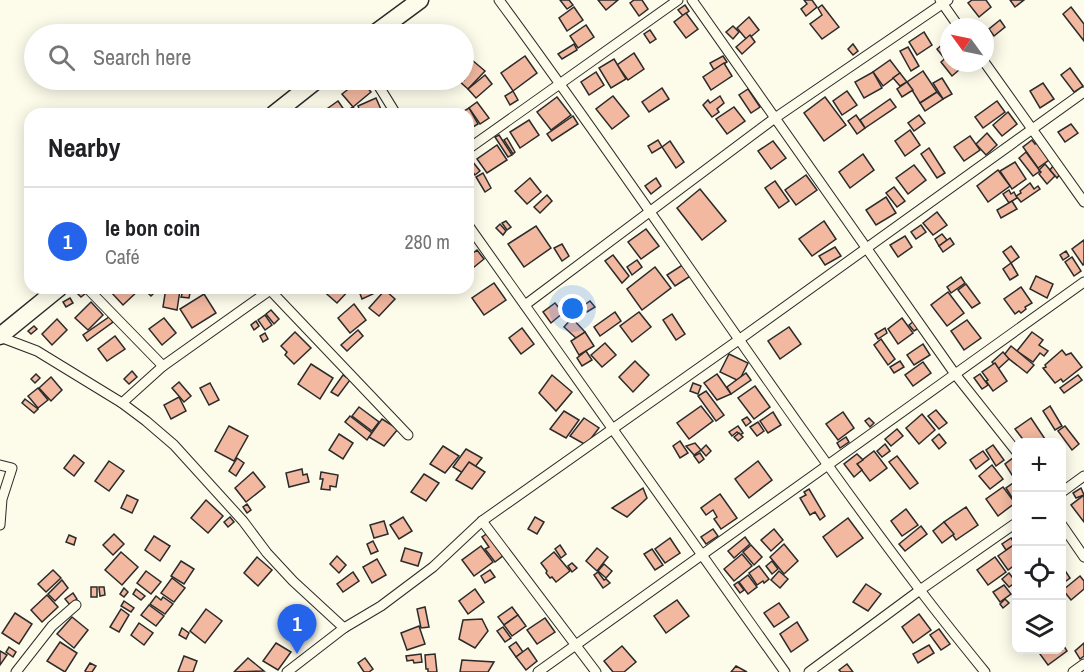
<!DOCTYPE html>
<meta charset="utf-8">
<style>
:root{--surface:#fff;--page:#f2f2f2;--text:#202124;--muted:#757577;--line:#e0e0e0;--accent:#2563eb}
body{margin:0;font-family:"Archivo Narrow",sans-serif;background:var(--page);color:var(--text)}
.controls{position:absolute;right:18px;bottom:18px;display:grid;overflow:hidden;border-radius:12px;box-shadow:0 3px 15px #0003}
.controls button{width:54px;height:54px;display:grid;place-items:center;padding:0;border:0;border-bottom:2px solid var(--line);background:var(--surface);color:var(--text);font:30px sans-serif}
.compass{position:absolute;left:940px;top:18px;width:54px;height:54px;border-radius:50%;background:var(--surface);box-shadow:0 3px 15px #0003;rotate:303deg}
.you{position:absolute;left:573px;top:309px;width:21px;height:21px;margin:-15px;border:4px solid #fff;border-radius:50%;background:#1a73e8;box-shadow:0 0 0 9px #1a73e833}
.badge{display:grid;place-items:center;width:39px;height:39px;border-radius:50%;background:var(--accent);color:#fff;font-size:20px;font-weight:700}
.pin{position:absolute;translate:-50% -50px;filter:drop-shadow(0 2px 3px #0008)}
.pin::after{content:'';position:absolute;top:32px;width:21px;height:18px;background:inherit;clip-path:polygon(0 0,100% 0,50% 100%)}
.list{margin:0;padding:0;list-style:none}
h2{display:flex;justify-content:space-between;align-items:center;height:78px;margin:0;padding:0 24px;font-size:26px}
h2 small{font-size:20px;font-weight:400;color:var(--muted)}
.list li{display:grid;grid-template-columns:39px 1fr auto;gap:18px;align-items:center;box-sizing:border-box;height:108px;padding:0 24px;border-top:2px solid var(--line)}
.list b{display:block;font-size:22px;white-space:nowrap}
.list p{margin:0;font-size:20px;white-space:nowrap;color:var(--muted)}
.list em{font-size:20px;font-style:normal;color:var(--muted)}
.icon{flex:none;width:33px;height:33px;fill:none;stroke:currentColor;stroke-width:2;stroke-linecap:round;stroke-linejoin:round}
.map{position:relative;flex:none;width:1084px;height:672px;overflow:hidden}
.search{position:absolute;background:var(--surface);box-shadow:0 3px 15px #0003;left:24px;top:24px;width:450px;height:66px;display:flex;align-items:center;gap:15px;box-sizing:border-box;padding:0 21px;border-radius:33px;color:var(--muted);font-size:22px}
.panel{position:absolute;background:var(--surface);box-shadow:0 3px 15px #0003;left:24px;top:108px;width:450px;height:186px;border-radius:18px}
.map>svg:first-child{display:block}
.building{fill:#f2b8a0;stroke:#2b2b2b;stroke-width:1.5}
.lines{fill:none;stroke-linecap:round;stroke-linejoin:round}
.street-casing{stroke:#2b2b2b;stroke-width:11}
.highway-casing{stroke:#2b2b2b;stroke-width:19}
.street{stroke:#fdfbea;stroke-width:9}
.highway{stroke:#fdfbea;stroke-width:16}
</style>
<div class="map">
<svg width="1084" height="672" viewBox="0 0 1084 672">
<rect width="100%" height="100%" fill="#fdfbea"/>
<!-- building -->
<g class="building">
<polygon points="560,0 569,0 573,5 567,9"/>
<polygon points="598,0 618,0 606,10"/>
<polygon points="634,0 642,0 648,9 639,16 630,3"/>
<polygon points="804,0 812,0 817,7 806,16 801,9 807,4"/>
<polygon points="972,0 986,0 991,7 979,17 968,3"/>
<polygon points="1010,0 1024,0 1015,7"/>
<polygon points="685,5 689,11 683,16 678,10"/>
<polygon points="822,5 839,27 822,39 810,24 822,15 818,8"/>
<polygon points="574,7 583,20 567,31 559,18"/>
<polygon points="1071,7 1084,24 1084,41 1063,14"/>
<polygon points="686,13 698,29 686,38 674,22"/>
<polygon points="749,17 759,30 747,40 737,28"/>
<polygon points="1000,20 1005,27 994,36 989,29"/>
<polygon points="586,25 594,37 578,48 570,36"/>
<polygon points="733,26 739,32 733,39 726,32"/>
<polygon points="650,30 656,39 650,43 644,34"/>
<polygon points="924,32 932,45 917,55 909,42"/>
<polygon points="750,35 755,42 742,54 736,47"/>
<polygon points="949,39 949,54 944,58 937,49"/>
<polygon points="574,44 577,50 562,59 558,54"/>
<polygon points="853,44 858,51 853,55 848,49"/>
<polygon points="908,47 919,66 911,71 900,51"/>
<polygon points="634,53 644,69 628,80 617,65"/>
<polygon points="949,55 949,63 967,63 952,76 941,62"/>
<polygon points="525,56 537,73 513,91 501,73"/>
<polygon points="723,56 727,62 714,70 710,63"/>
<polygon points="614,59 626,79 611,88 599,68"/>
<polygon points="472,60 485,71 468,89 458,80 464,80 464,70"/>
<polygon points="890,60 900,73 883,86 873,72"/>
<polygon points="724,63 732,76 711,90 703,77"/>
<polygon points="1070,68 1083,86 1074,92 1061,75"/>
<polygon points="923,71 937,92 920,103 907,82"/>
<polygon points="596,72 604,85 589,95 581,82"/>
<polygon points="873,72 882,88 864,98 855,82"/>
<polygon points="900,73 907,82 900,86 893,78"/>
<polygon points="485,75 492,84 476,98 468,89"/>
<polygon points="942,78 952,94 943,99 933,83"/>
<polygon points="360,80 371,92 353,107 342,94"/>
<polygon points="907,82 913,90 902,97 897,89"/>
<polygon points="1043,83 1054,99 1040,108 1030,91"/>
<polygon points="662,88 669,99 649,112 642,102"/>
<polygon points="748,89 760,107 751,113 739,95"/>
<polygon points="513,91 518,100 510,105 505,96"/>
<polygon points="847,91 857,105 842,115 833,101"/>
<polygon points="937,92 943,99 925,111 920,103"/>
<polygon points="613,96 629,116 612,129 596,109"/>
<polygon points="720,96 724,103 717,109 719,112 712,117 703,105 708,100 710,103"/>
<polygon points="557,97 571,115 551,130 537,112"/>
<polygon points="825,97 846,125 824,141 804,113"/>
<polygon points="376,98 383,114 361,114 358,106"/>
<polygon points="890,99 896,107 865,128 860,120"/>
<polygon points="338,101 347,114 322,114 321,113"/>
<polygon points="997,101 1005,112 983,128 975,117"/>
<polygon points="477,102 489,118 480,124 469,108"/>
<polygon points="353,107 358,114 351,114 348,110"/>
<polygon points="734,107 745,121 727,134 716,119"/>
<polygon points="469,108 478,124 468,130 468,114 459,114"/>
<polygon points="1008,112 1017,124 1002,136 993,125"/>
<polygon points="856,115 865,128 857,134 848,121"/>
<polygon points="919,115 925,123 914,131 908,123"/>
<polygon points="573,116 578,124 552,141 547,134"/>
<polygon points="529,120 539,135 520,148 510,132"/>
<polygon points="1071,124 1078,133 1065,142 1058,132"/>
<polygon points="910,130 920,145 905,156 895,141"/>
<polygon points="987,133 997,145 986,155 976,144"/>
<polygon points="499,135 512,155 508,157 495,137"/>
<polygon points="970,136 980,150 964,161 954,147"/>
<polygon points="507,138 515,152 513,154 504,140"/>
<polygon points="658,140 662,147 652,153 648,146"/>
<polygon points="1032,140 1035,144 1037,143 1049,160 1038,168 1023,147"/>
<polygon points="670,141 684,162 676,168 662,147"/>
<polygon points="773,141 786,158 771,169 758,151"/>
<polygon points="497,145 507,160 487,173 477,159"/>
<polygon points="929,148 945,173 937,178 921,154"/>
<polygon points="1026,152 1040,171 1033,176 1019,158"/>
<polygon points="863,154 874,170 850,188 839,172"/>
<polygon points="468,156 480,171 475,175 468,166"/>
<polygon points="1015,162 1026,179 1012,189 1000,171"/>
<polygon points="1045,164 1055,176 1047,184 1039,174 1041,172 1039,170"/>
<polygon points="914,165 926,180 908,194 896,178"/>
<polygon points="1053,166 1060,174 1057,178 1050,170"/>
<polygon points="998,170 1010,186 988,202 977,186"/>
<polygon points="483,173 491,188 485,192 476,177"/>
<polygon points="806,175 817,190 796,205 785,190"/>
<polygon points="530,178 541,192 527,204 515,191"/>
<polygon points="656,178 661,186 651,194 645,186"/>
<polygon points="775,181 789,201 779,208 765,188"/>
<polygon points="1030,183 1034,189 1038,186 1040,189 1021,202 1016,196 1021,193 1020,191"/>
<polygon points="894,187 905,201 897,207 886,193"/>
<polygon points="700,189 726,221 702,240 677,208"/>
<polygon points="1009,190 1011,194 1014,192 1017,198 1009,203 1003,194"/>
<polygon points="547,195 552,201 540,213 534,207"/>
<polygon points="886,197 896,213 876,225 866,210"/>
<polygon points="1012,201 1017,209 1001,218 997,210"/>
<polygon points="937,212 947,225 933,235 923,223"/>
<polygon points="506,221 511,227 507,230 502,223"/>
<polygon points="824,221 836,239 812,256 799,239"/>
<polygon points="500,224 506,231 503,235 496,228"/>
<polygon points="921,225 926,232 916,239 911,232"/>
<polygon points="536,226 551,248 524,267 508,244"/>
<polygon points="646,229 659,246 641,259 628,242"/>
<polygon points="942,234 947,240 939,246 935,239"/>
<polygon points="905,236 912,247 898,257 890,245"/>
<polygon points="950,238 954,244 943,252 939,246"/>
<polygon points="1084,240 1084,264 1083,265 1072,249"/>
<polygon points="562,244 569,256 562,261 554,248"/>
<polygon points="1011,246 1019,257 1011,263 1003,252"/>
<polygon points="835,247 841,256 825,265 819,256"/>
<polygon points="477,250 484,259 468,272 468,257"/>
<polygon points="1066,251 1069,256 1063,260 1060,255"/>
<polygon points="613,255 629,276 622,283 605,261"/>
<polygon points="1072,257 1081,271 1074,276 1065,262"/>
<polygon points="637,260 642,267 632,275 627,267"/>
<polygon points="1011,263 1018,275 1010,280 1003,269"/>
<polygon points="684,264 692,275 675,286 667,275"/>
<polygon points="655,267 671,288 642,310 627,289"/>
<polygon points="1036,276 1053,284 1047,298 1030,289"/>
<polygon points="961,277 965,283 951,293 947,287"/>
<polygon points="494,283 506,300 484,315 472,298"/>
<polygon points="966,284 980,303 972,308 958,290"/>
<polygon points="1021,287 1032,303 1025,307 1026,309 1021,313 1019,311 1015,314 1004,299"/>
<polygon points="81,288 86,293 81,297 76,292"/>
<polygon points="112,288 141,288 123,305 109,290"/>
<polygon points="148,288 159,288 151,296 145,290"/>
<polygon points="166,288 180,290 177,310 163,307"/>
<polygon points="184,288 191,288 189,298 181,297"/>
<polygon points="320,288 351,288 337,303"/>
<polygon points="365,288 370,288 373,294 362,299 359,291"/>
<polygon points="385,290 395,299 379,316 369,308"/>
<polygon points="948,292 964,313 947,326 931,305"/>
<polygon points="204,294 216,313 192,328 180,309"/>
<polygon points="70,298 73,303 66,307 63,302"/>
<polygon points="590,301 595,307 587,312 583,306"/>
<polygon points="91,302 103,315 88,330 75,318"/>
<polygon points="555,303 563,313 551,323 543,312"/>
<polygon points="354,304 366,320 350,333 338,318"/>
<polygon points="271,310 279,319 274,324 266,314"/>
<polygon points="615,312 621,321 600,336 594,327"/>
<polygon points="639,312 651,327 632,342 620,326"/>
<polygon points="672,314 685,334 676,340 663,320"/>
<polygon points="265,315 272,325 265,330 258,320"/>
<polygon points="109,317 113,322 87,341 83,335"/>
<polygon points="164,318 176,333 162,345 149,329"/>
<polygon points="572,318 585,332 578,340 564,327"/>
<polygon points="902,318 913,333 898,344 888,329"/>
<polygon points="57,319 67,330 52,345 42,334"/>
<polygon points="967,320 981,338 964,350 951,331"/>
<polygon points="256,321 259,326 254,330 251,325"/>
<polygon points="914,321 919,328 914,331 909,325"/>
<polygon points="34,326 37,329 31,334 28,331"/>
<polygon points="789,327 801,344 780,359 768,341"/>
<polygon points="522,328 534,344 521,354 509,338"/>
<polygon points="885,328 887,333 878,339 875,334"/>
<polygon points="358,330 363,336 347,351 341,345"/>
<polygon points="295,332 311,348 294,364 285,355 287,352 281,346"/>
<polygon points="585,332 594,346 579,355 571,341"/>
<polygon points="1032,332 1043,340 1039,345 1048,351 1044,356 1040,353 1033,362 1017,351"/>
<polygon points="265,333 268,339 263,342 260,336"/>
<polygon points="115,336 125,349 107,361 98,349"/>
<polygon points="881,339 895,359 888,365 874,345"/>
<polygon points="605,343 616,355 602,367 591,355"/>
<polygon points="923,344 930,355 914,365 907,355"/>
<polygon points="1011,346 1034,365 1027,373 1004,355"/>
<polygon points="1062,350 1066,355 1071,353 1082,367 1063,382 1061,379 1055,383 1043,368 1046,367 1045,365"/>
<polygon points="586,351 592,360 582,366 577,358"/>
<polygon points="1003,352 1009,359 998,369 992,362"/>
<polygon points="729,354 748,363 739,381 720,372"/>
<polygon points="635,361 649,375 633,392 619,377"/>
<polygon points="900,361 904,367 894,373 890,367"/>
<polygon points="923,362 931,373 913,386 905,375"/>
<polygon points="995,363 1007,381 993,391 986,381 988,380 982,372"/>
<polygon points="311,364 333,378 320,399 298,384"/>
<polygon points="132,371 137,377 129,384 124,379"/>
<polygon points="746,373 751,380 731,394 727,387"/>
<polygon points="36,374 40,378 35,383 31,379"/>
<polygon points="717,374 731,394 717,400 704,383"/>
<polygon points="980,374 988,385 982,389 974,378"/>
<polygon points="343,375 350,380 338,396 331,392"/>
<polygon points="552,375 572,392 556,411 539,393"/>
<polygon points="1078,375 1082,380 1064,393 1060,388"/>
<polygon points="51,377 62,390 51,401 39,388"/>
<polygon points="179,382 191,396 184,402 172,388"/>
<polygon points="210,383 219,400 209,405 200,388"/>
<polygon points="693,383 701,386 698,394 690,391"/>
<polygon points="755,386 770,407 754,419 738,398"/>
<polygon points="38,388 48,400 38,408 28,396"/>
<polygon points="706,391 724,415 716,421 698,396"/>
<polygon points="179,397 186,411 171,419 164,405"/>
<polygon points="25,399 38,409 34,413 22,403"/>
<polygon points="701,406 713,421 689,439 677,423"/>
<polygon points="1050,406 1062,426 1055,430 1043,411"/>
<polygon points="359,407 379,422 372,431 352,416"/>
<polygon points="936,410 947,423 939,429 928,416"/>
<polygon points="564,411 579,420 566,438 550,429"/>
<polygon points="773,412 781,425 768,433 760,421"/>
<polygon points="843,412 854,428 838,440 826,424"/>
<polygon points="922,414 935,430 919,444 906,428"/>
<polygon points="350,416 372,433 367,440 345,422"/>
<polygon points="747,417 751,422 746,426 742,420"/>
<polygon points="584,418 599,428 586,445 570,436"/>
<polygon points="869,418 874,423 870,427 865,421"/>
<polygon points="1031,418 1047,442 1025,442 1015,429"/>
<polygon points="382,419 398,429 384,446 369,437"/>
<polygon points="758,422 764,431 757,436 750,427"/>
<polygon points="229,426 248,436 234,461 215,451"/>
<polygon points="738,426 743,433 740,435 737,432 732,436 729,432"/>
<polygon points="1065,426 1079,444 1072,450 1058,431"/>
<polygon points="897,429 903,436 891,446 885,439"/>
<polygon points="739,433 743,437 738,441 734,437"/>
<polygon points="339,434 353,443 343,459 329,450"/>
<polygon points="939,434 946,443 939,449 932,440"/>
<polygon points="846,437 849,442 840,448 837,443"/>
<polygon points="680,441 688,453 680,458 673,446"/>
<polygon points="695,443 701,450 694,455 686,446"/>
<polygon points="885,444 890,451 882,457 877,451"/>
<polygon points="706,445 711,451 706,456 701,450"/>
<polygon points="993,445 1004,460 996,466 986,450"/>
<polygon points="443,446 459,456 445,473 430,464"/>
<polygon points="466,449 482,458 468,476 453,467"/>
<polygon points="874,451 887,468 870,481 857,464"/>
<polygon points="983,451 989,459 976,469 970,460"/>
<polygon points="700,453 704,459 699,463 694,456"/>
<polygon points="857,454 863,460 857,464 862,470 854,477 844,464"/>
<polygon points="74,455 84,463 74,476 64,468"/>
<polygon points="897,456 918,483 910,489 889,462"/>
<polygon points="237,458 244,463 236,476 229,471"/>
<polygon points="1013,458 1016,464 1016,472 1012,475 1005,464"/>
<polygon points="109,461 124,471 109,491 95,481"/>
<polygon points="758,461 772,480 749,498 735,479"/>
<polygon points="469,462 485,472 472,489 456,480"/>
<polygon points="992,465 1003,479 990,489 979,476"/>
<polygon points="302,469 303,475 307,474 309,482 289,487 286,473"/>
<polygon points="253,472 265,487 246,502 235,488"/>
<polygon points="321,472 338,475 336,487 330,486 330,490 321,489 323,479 320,479"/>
<polygon points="424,474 439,483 426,501 411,492"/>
<polygon points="1016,481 1016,504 1006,488"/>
<polygon points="1003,487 1015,503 998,516 986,499"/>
<polygon points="643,488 647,498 627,517 612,508"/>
<polygon points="1081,488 1084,495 1076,498 1073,493"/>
<polygon points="809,489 825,516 820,520 815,512 810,515 800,498 806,495 804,492"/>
<polygon points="720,494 737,518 721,529 714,519 717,517 713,510 706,515 701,508"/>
<polygon points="127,495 138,500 132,513 121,508"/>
<polygon points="1084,495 1084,522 1071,505"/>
<polygon points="206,500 223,516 208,533 191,518"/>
<polygon points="247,504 251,510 247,513 243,507"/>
<polygon points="966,507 978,525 956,540 944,522"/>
<polygon points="906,509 918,525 902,536 891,521"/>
<polygon points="230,517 234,522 228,527 224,522"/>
<polygon points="403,517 412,531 399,539 390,525"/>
<polygon points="535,517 544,522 537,534 528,529"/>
<polygon points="848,518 863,538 837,557 823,537"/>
<polygon points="384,521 388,534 374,538 370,525"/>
<polygon points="944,522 954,534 942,543 933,531"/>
<polygon points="921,526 927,534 905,551 899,544"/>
<polygon points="713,529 718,536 706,544 701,537"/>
<polygon points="774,529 783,540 771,551 761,540"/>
<polygon points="488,533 504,555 495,562 485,549 489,547 482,537"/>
<polygon points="114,534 124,544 113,555 103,545"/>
<polygon points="69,535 76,538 74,545 66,542"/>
<polygon points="154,536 170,546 160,561 145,550"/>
<polygon points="745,537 750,544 734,558 728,551"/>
<polygon points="670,538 680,553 665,563 655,549"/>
<polygon points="1011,538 1015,544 1006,550 1002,544"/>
<polygon points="373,541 378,551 371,554 367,544"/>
<polygon points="784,544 798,561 784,574 770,557"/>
<polygon points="1015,544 1016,546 1016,564 1008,570 998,556"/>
<polygon points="560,545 566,554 561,558 555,549"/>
<polygon points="751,545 762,557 754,565 743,552"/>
<polygon points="481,546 493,562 474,576 462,560"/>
<polygon points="405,548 422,553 418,566 401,561"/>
<polygon points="597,548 608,557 597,571 586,561"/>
<polygon points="652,549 663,565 655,570 644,554"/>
<polygon points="121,552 138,567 122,585 105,570"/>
<polygon points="554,552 570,571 556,582 552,577 550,578 546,573 547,571 541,563"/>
<polygon points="742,554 752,566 734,581 724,569"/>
<polygon points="337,556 346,565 339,573 330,564"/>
<polygon points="257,557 272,570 258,586 244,573"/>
<polygon points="995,557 1006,572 988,585 977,570"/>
<polygon points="377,559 386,575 372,583 363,567"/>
<polygon points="181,561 194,569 184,584 171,576"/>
<polygon points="772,561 778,569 772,574 766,566"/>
<polygon points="572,563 577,568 572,572 568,566"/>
<polygon points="604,564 612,571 606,578 598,571"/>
<polygon points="759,566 769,579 764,583 763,581 757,585 749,573"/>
<polygon points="1062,566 1070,578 1062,584"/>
<polygon points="53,570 61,578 46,592 38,584"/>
<polygon points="490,570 495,577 485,583 481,576"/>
<polygon points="146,571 161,582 151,594 137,583"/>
<polygon points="779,571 788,579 780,588 771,580"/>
<polygon points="353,572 359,581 343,592 337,584"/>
<polygon points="598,572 604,580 606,579 610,583 603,588 594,575"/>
<polygon points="1009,573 1016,582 1009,587 1002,579"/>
<polygon points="748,575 757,587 748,594 739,582"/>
<polygon points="1080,576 1084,581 1084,589 1071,600 1063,590"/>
<polygon points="172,578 185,588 174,602 161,593"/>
<polygon points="62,580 68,588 55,601 48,594"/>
<polygon points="738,582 744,590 740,593 734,585"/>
<polygon points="866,584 881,594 868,611 853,602"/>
<polygon points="1004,585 1011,594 1000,602 993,592"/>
<rect x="91" y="587" width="6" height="10"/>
<polygon points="99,587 104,587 105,595 100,596"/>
<polygon points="124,588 128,592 124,597 120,594"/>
<polygon points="136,589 145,596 141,600 133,594"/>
<polygon points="475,589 484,602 468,614 459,601"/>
<polygon points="73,593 77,599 70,605 65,599"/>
<polygon points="47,595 58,607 42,622 31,610"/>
<polygon points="156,596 161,600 163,597 173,604 165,614 150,604"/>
<polygon points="1005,599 1009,603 1003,608 1000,604"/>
<polygon points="677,600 689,616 666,633 654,616"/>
<polygon points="124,601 134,608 131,612 121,606"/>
<polygon points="779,603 789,617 774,627 764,613"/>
<polygon points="149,605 164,616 156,626 141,615"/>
<polygon points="425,607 429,627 421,628 417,609"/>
<polygon points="512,607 518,615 504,625 498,617"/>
<polygon points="121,609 129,615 119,632 110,627"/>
<polygon points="206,609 222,621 205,643 190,631"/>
<polygon points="15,613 32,624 19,644 2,633"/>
<polygon points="919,614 931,630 913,643 902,627"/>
<polygon points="518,615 526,626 512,636 504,625"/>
<polygon points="72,617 88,630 74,648 57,634"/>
<polygon points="545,618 555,632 537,644 527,630"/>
<polygon points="482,619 488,631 475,648 459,639 463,620"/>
<polygon points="797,622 808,640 791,652 780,634"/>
<polygon points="139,623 153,633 144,645 131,635"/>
<polygon points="419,626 425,644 407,650 401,633"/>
<polygon points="503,627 511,638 505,642 497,631"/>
<polygon points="182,628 189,633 186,639 179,635"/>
<polygon points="939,629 950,644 941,650 930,635"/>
<polygon points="60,642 77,653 65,672 47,661"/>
<polygon points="516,642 523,652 516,657 509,647"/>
<polygon points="276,643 291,652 278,670 263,661"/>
<polygon points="1062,643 1067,651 1048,665 1037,650 1062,650"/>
<polygon points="1084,643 1084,656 1080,659 1075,651"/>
<polygon points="929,645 934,653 918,663 913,654"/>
<polygon points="622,646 636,662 624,672 613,672 604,661"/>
<polygon points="9,647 16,652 13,657 6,652"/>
<polygon points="528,648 537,661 526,670 516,657"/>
<polygon points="0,651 7,655 0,665"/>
<polygon points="421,654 422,662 414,663 413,660 407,661 406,656"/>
<polygon points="435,654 437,672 428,672 428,669 426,669 425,655"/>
<polygon points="184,656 197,661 193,672 178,672"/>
<polygon points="248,658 264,671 234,672"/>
<polygon points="365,658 373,669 369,672 364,672 358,663"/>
<polygon points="462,660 494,662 488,672 460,672"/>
<polygon points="90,663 96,666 92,672 86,672 85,671"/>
<polygon points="847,664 853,672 841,672 839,670"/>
<polygon points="736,666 747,672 731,672"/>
</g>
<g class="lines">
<defs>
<g id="street">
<path d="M499,0C643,195 774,398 920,590C941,618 963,645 985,672"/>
<polyline points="692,0 955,374 1016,451"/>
<polyline points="940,0 959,27"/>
<polyline points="985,63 1084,202"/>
<polyline points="375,80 396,114"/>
<polyline points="468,149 678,0"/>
<polyline points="468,225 785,672"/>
<polyline points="87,288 163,366 273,288"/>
<polyline points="270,290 408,435"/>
<polyline points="525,305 775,118 948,0"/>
<polyline points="0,337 37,351 122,403 146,421 174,445 243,521 267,553 293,581 344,628"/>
<polyline points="122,403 163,366"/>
<polyline points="0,465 12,468 2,499 0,525"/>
<polyline points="1062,492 1084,476"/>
<polyline points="482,521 596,672"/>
<polyline points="1062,525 1084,557"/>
<polyline points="16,672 52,626 76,605"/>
<polyline points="287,672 344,628 381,606 433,567 482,521 740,339 1084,92"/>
<polyline points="538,672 1084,282"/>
<polyline points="809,672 920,590 1016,523"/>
<polyline points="1073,672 1084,664"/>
</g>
<g id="highway">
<polyline points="374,34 420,0"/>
<polyline points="274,114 317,80"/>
<polyline points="0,336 59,288"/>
</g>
</defs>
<!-- street casing -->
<use href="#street" class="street-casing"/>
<!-- highway casing -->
<use href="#highway" class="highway-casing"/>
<!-- street -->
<use href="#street" class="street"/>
<!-- highway -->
<use href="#highway" class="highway"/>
</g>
</svg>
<div class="controls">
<button>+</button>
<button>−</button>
<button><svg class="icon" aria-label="locate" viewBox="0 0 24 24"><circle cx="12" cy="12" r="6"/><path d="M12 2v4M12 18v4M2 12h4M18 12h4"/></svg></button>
<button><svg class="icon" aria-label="layers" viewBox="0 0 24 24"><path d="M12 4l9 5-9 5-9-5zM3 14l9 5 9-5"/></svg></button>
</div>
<svg class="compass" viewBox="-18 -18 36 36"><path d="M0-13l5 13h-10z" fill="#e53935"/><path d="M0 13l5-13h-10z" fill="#757577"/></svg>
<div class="you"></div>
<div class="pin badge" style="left:297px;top:654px">1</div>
<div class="search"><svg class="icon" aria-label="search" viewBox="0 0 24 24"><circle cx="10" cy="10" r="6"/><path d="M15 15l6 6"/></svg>Search here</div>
<section class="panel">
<h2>Nearby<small></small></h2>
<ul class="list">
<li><span class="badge">1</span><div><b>le bon coin</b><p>Café</p></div><em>280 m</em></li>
</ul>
</section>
</div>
